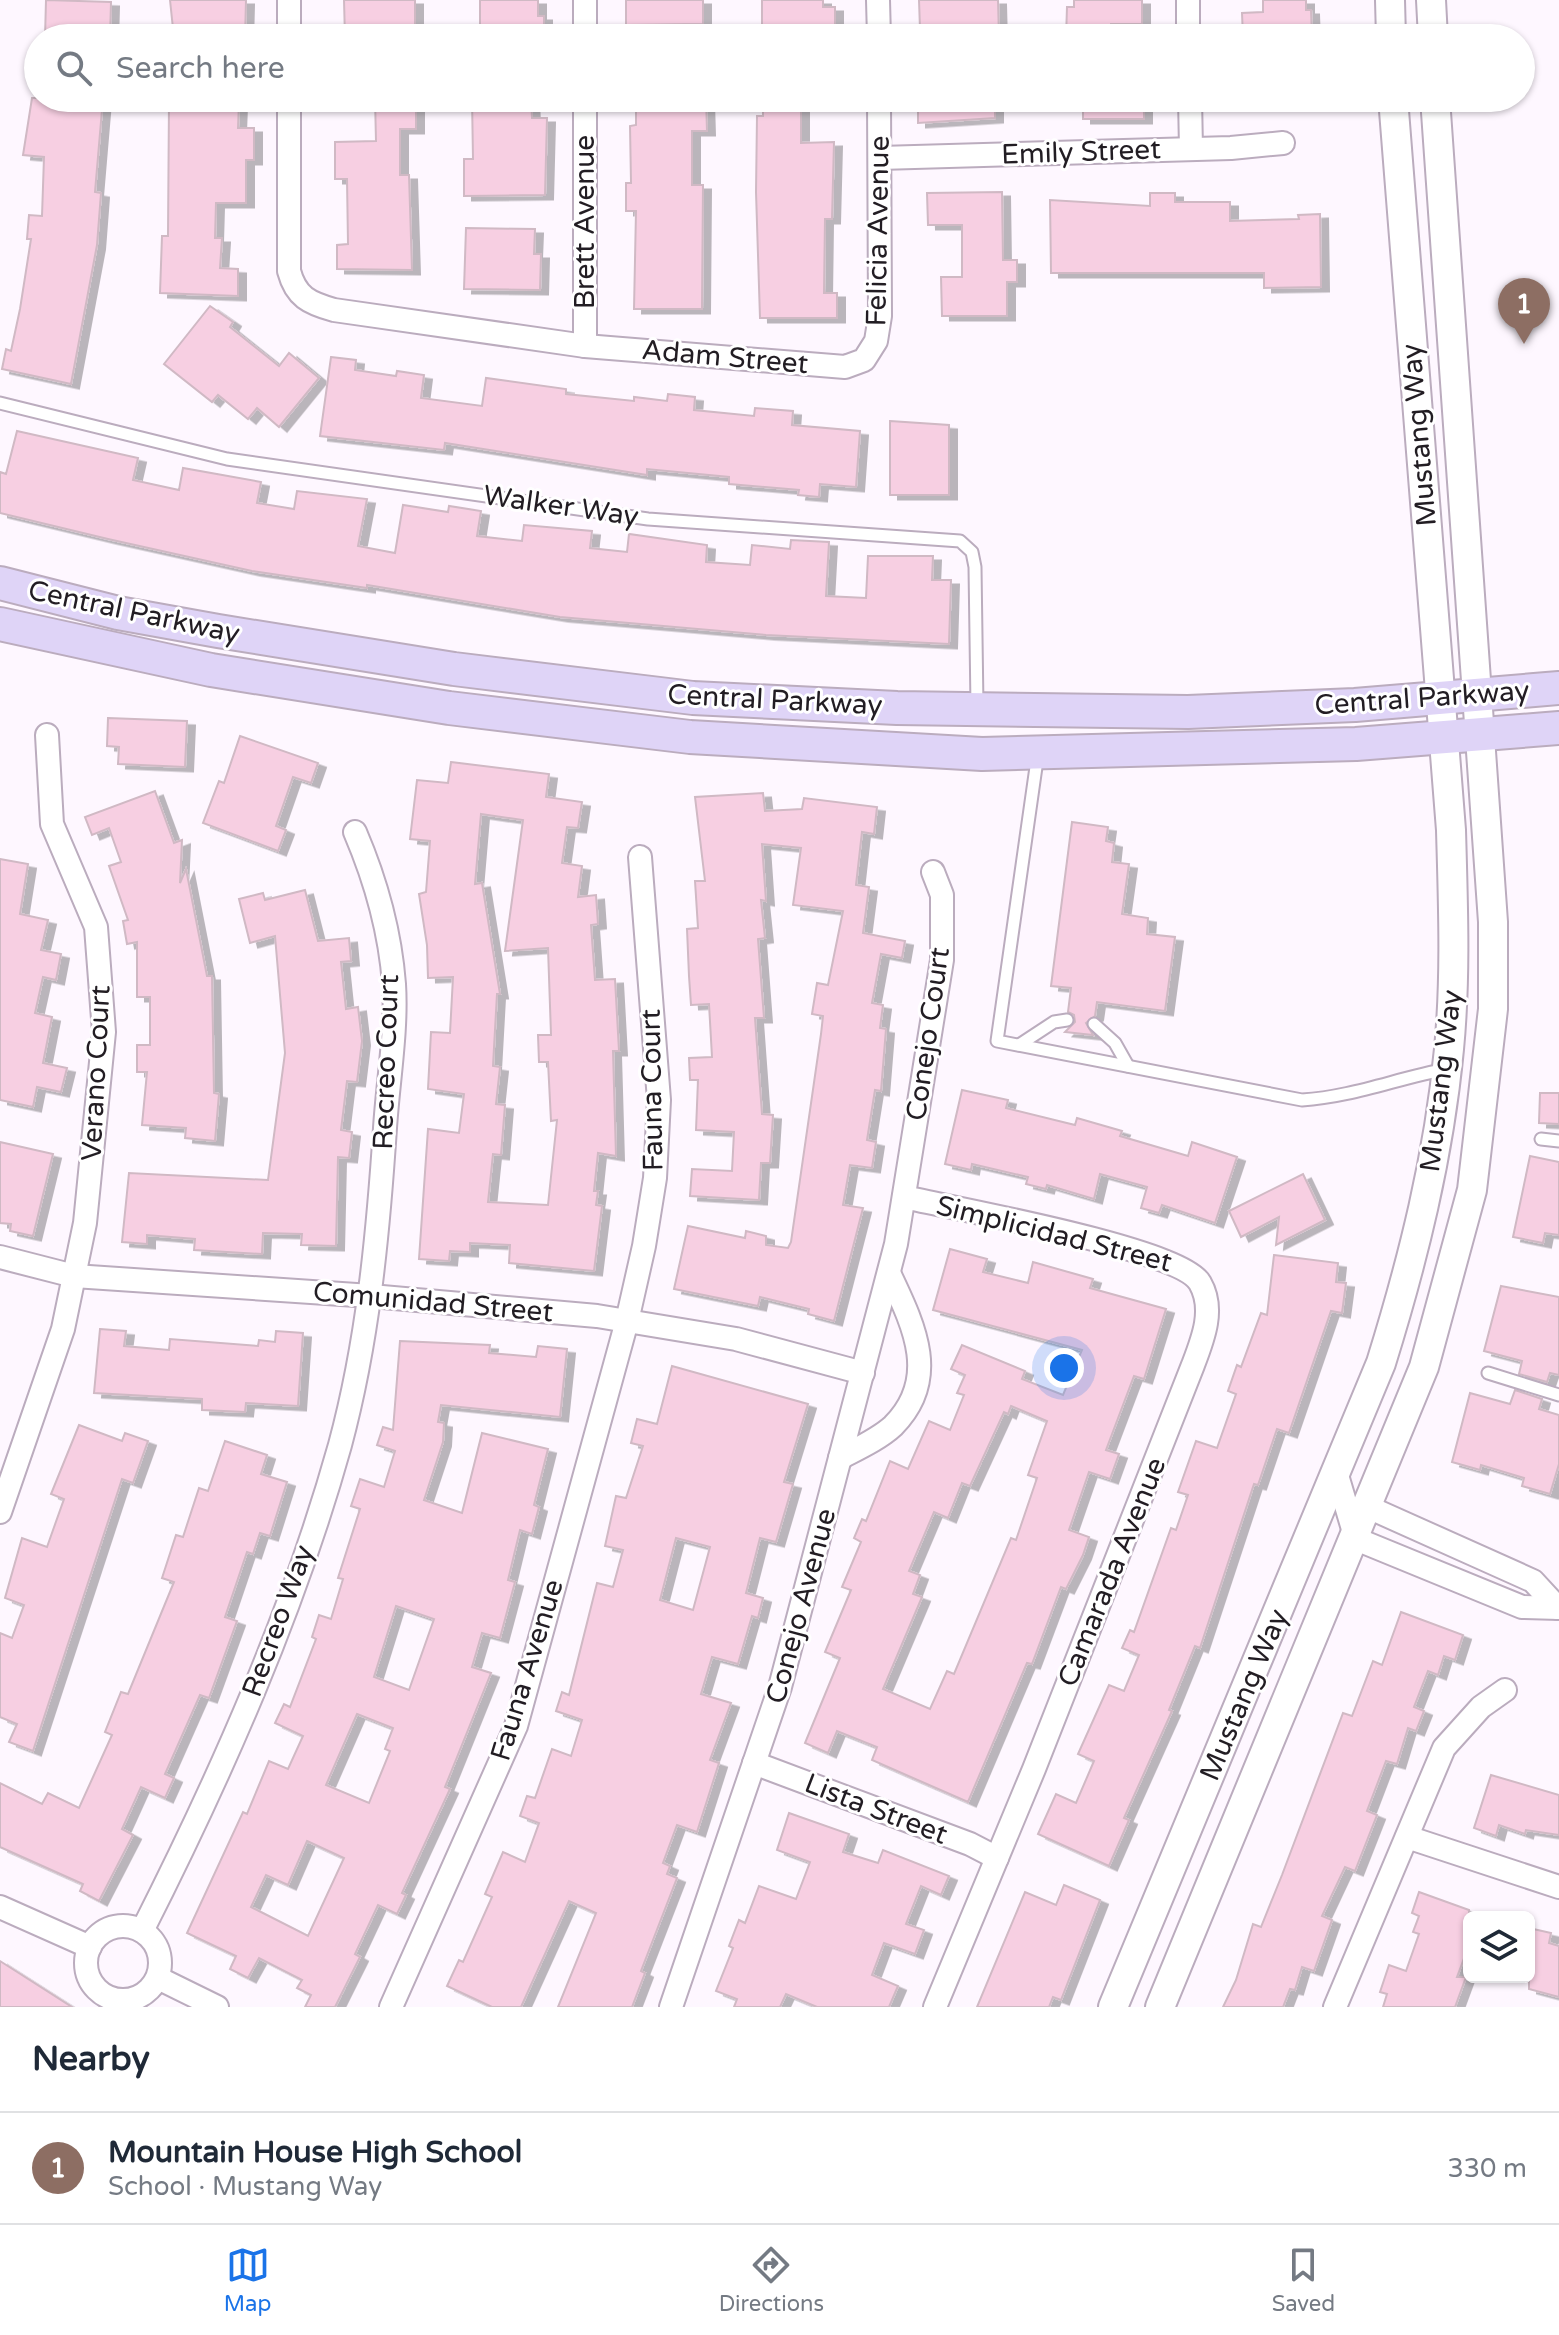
<!DOCTYPE html>
<meta charset="utf-8">
<style>
:root{--surface:#fff;--page:#f6f6f7;--text:#1f2937;--muted:#747a83;--line:#e0e1e3;--accent:#1a73e8}
body{margin:0;font-family:"Varela Round",sans-serif;background:var(--page);color:var(--text)}
.controls{position:absolute;right:24px;bottom:24px;display:grid;overflow:hidden;border-radius:12px;box-shadow:0 2px 6px #0004}
.controls button{width:72px;height:72px;display:grid;place-items:center;padding:0;border:0;border-bottom:2px solid var(--line);background:var(--surface);color:var(--text);font:40px sans-serif}
.you{position:absolute;left:1064px;top:1368px;width:28px;height:28px;margin:-20px;border:6px solid #fff;border-radius:50%;background:#1a73e8;box-shadow:0 0 0 12px #1a73e833}
.badge{display:grid;place-items:center;width:52px;height:52px;border-radius:50%;background:var(--accent);color:#fff;font-size:26px;font-weight:700}
.pin{position:absolute;translate:-50% -66px;filter:drop-shadow(0 2px 4px #0008)}
.pin::after{content:'';position:absolute;top:42px;width:28px;height:24px;background:inherit;clip-path:polygon(0 0,100% 0,50% 100%)}
.list{margin:0;padding:0;list-style:none}
h2{display:flex;justify-content:space-between;align-items:center;height:104px;margin:0;padding:0 32px;font-size:34px}
h2 small{font-size:26px;font-weight:400;color:var(--muted)}
.list li{display:grid;grid-template-columns:52px 1fr auto;gap:24px;align-items:center;box-sizing:border-box;height:112px;padding:0 32px;border-top:2px solid var(--line)}
.list b{display:block;font-size:30px;white-space:nowrap}
.list p{margin:0;font-size:26px;white-space:nowrap;color:var(--muted)}
.list em{font-size:26px;font-style:normal;color:var(--muted)}
.icon{flex:none;width:44px;height:44px;fill:none;stroke:currentColor;stroke-width:2;stroke-linecap:round;stroke-linejoin:round}
.map{position:relative;flex:none;width:1559px;height:2007px;overflow:hidden}
.search{position:absolute;background:var(--surface);box-shadow:0 2px 6px #0004;left:24px;right:24px;top:24px;height:88px;display:flex;align-items:center;gap:20px;box-sizing:border-box;padding:0 28px;border-radius:44px;color:var(--muted);font-size:30px}
.sheet{height:216px;background:var(--surface)}
nav{display:flex;justify-content:space-around;align-items:center;box-sizing:border-box;height:112px;border-top:2px solid var(--line);background:var(--surface);font-size:22px;color:var(--muted)}
nav a{display:grid;justify-items:center;gap:4px}
nav .on{color:var(--accent)}
.map>svg:first-child{display:block}
.building{fill:#f7cfe2;stroke:#d0b9c4;stroke-width:2;fill-rule:evenodd;filter:url(#shadow)}
.lines{fill:none;stroke-linecap:round;stroke-linejoin:round}
.service-casing{stroke:#bbacbe;stroke-width:15}
.minor-casing{stroke:#bbacbe;stroke-width:26}
.tertiary-casing{stroke:#bbacbe;stroke-width:32}
.secondary-casing{stroke:#bbacbe;stroke-width:36}
.service{stroke:#fff;stroke-width:11}
.minor{stroke:#fff;stroke-width:22}
.tertiary{stroke:#fff;stroke-width:28}
.secondary{stroke:#dfd4f7;stroke-width:32}
.labels{text-anchor:middle;dominant-baseline:central;stroke-width:6;stroke-linejoin:round;paint-order:stroke}
.street-label{font-size:28px;fill:#221d23;stroke:#fff}
</style>
<div class="map">
<svg width="1559" height="2007" viewBox="0 0 1559 2007">
<defs>
<filter id="shadow"><feDropShadow dx="8" dy="4.5" stdDeviation="0" flood-color="#0004"/></filter>
</defs>
<rect width="100%" height="100%" fill="#fef7ff"/>
<!-- building -->
<g class="building">
<polygon points="46,0 111,2 110,38 45,38"/>
<polygon points="170,0 246,0 245,38 174,38"/>
<polygon points="344,0 415,0 415,38 345,38"/>
<polygon points="480,0 538,0 538,16 544,16 544,38 480,38"/>
<polygon points="626,0 703,0 703,24 626,25"/>
<polygon points="762,0 823,0 823,7 835,7 835,33 762,33"/>
<polygon points="919,0 998,0 999,38 955,38 954,28 920,29"/>
<polygon points="1074,0 1142,0 1142,24 1111,24 1111,38 1066,38 1067,7 1074,7"/>
<polygon points="1263,0 1306,0 1306,10 1311,10 1312,38 1243,38 1242,13 1263,12"/>
<polygon points="32,98 103,98 95,192 101,193 97,245 71,384 2,369 6,349 11,351 20,309 31,239 27,239 29,215 42,216 44,157 23,155"/>
<polygon points="375,98 416,98 416,129 400,129 400,175 409,175 412,270 337,269 337,245 348,244 347,179 335,179 335,142 376,141"/>
<polygon points="472,98 531,98 532,118 547,118 545,195 464,196 464,159 473,159"/>
<polygon points="636,98 706,98 707,131 692,131 692,185 703,185 702,309 634,309 636,211 626,211 626,183 631,183 630,126 636,125"/>
<polygon points="763,98 801,98 801,143 834,142 832,219 825,219 824,293 837,293 837,318 760,318 756,192 757,116 763,116"/>
<polygon points="918,98 995,98 995,118 918,123"/>
<rect x="1083" y="98" width="61" height="21"/>
<polygon points="169,101 239,102 238,128 254,128 254,160 246,160 246,203 216,203 215,238 222,238 220,268 238,269 238,296 160,293 162,236 168,236"/>
<polygon points="1002,192 1003,260 1017,260 1017,282 1007,282 1007,316 942,316 941,277 962,277 962,225 928,225 927,193"/>
<polygon points="1150,193 1175,193 1175,202 1230,202 1230,221 1299,219 1298,215 1320,214 1321,287 1264,288 1264,273 1051,273 1050,200 1150,206"/>
<polygon points="466,228 535,229 534,254 541,254 540,290 464,289"/>
<polygon points="210,306 233,322 230,327 279,366 289,353 319,378 279,427 257,408 248,419 218,395 212,402 164,364"/>
<polygon points="331,357 356,360 355,370 396,376 397,371 424,375 421,398 482,406 486,378 566,389 566,394 634,401 634,397 667,401 668,394 695,397 694,410 754,416 755,408 793,411 792,425 860,431 856,487 820,484 819,497 798,495 799,490 729,484 729,477 647,469 647,475 445,443 444,450 320,436"/>
<polygon points="890,421 949,425 949,495 890,495"/>
<polygon points="17,431 138,458 133,480 179,490 183,468 261,482 257,503 294,509 297,491 367,499 358,546 395,553 403,505 448,512 449,506 481,511 477,536 522,541 524,525 592,531 590,548 627,552 629,534 707,545 706,562 750,565 752,545 790,549 791,540 829,542 826,596 866,598 868,556 933,556 932,580 951,580 949,644 766,635 560,617 367,585 367,588 252,571 108,539 0,513 0,472 6,474"/>
<polygon points="108,718 187,721 185,767 118,764 119,747 107,746"/>
<polygon points="240,736 318,763 311,783 293,777 276,826 286,830 278,851 203,823 219,781 224,783"/>
<path d="M451,762L549,774L546,797L582,802L578,828L567,827L562,863L582,866L578,897L596,895L598,924L591,925L595,980L615,979L619,1051H613L616,1156L598,1153L594,1191H598L596,1205L602,1206L594,1271L509,1263L510,1245L470,1243V1252L450,1251L449,1261L419,1259L428,1129L459,1133L464,1094L428,1089L431,1032L450,1033L453,977L428,978L427,945L419,894L426,892L430,841L410,839L417,780L448,783ZM481,814L523,820L505,951L548,948L551,1035H538L539,1062H548L551,1121L557,1120L548,1205L488,1202L493,1154L501,1155L505,1105L496,1104L500,1067L493,1066L497,994H500L482,883L475,884Z"/>
<polygon points="155,791 174,843 182,840 180,883 186,869 207,976 212,976 214,1093 219,1094 215,1141 185,1138 186,1128 142,1125 147,1072 137,1072 137,1045 150,1045 150,997 137,997 137,942 127,944 123,921 128,920 109,866 121,862 109,828 92,835 85,817"/>
<polygon points="763,793 765,811 802,809 804,798 877,807 874,834 862,832 856,885 869,887 863,933 905,941 902,958 881,954 872,1003 883,1005 880,1028 886,1029 881,1091 875,1090 867,1140 876,1142 872,1168 850,1165 843,1205 863,1208 834,1321 808,1314 809,1309 760,1297 758,1306 674,1289 688,1226 745,1238 746,1231 766,1236 766,1245 788,1248 791,1242 821,1034 823,1016 812,1014 817,983 828,985 843,911 793,905 801,848 762,844 766,901 761,900 765,938 758,939 764,1018 755,1018 762,1114 773,1115 770,1163 761,1163 759,1200 690,1196 692,1169 732,1171 734,1132 696,1130 698,1080 690,1080 689,1058 712,1057 709,1004 691,1005 689,976 687,929 698,928 695,881 705,881 695,797"/>
<polygon points="1072,822 1108,827 1106,841 1114,843 1112,862 1129,864 1122,914 1148,918 1147,934 1175,937 1165,1011 1097,1002 1095,1016 1086,1023 1093,1035 1065,1032 1075,1022 1074,1015 1068,1012 1071,988 1051,986"/>
<polygon points="0,859 28,864 20,914 48,920 41,950 61,954 56,980 43,977 35,1013 52,1017 43,1063 67,1068 61,1092 37,1087 33,1107 0,1100"/>
<polygon points="305,890 318,941 349,938 351,961 341,962 346,1009 358,1007 362,1041 357,1082 347,1081 341,1130 352,1132 349,1158 338,1157 336,1246 301,1245 302,1234 263,1233 262,1254 194,1250 195,1239 147,1235 147,1244 122,1242 129,1173 268,1180 285,1053 275,936 250,943 239,899 263,893 265,900"/>
<polygon points="962,1090 1008,1100 1006,1108 1075,1125 1077,1118 1122,1131 1120,1136 1188,1156 1192,1142 1237,1157 1215,1223 1162,1205 1159,1213 1141,1208 1147,1187 1100,1174 1094,1199 1047,1185 1046,1189 1026,1184 1028,1177 972,1164 971,1170 945,1164"/>
<polygon points="1540,1093 1559,1093 1559,1124 1539,1123"/>
<polygon points="0,1142 53,1154 33,1236 10,1231 11,1224 0,1223"/>
<polygon points="1530,1156 1559,1162 1559,1235 1545,1233 1543,1243 1513,1237"/>
<polygon points="1303,1174 1325,1220 1276,1245 1279,1217 1241,1237 1229,1211"/>
<path d="M950,1249L987,1259L983,1272L1028,1283L1033,1262L1093,1279L1090,1288L1166,1309L1144,1379L1134,1376L1106,1450L1119,1454L1110,1479L1089,1472L1069,1530L1089,1537L1083,1555L1066,1589L1061,1587L1032,1664L1027,1663L968,1802L872,1760L877,1747L837,1731L828,1753L805,1743L840,1658L825,1652L851,1590L842,1587L861,1542L854,1538L862,1519L866,1521L890,1461L908,1469L929,1421L950,1430L964,1395L957,1393L965,1375L951,1369L962,1345L1025,1371L1022,1379L1063,1395L1082,1350L933,1310ZM1011,1406L1047,1421L1028,1475L1037,1478L1016,1540L1011,1538L954,1674L947,1671L930,1709L883,1689L922,1597L913,1594L920,1575L909,1571L934,1512L948,1518L962,1483L970,1486L1004,1412L1008,1414Z"/>
<polygon points="1274,1255 1338,1263 1336,1282 1346,1283 1342,1313 1331,1311 1289,1433 1277,1429 1258,1485 1254,1484 1200,1648 1195,1646 1169,1710 1172,1711 1124,1818 1129,1820 1109,1866 1038,1834 1056,1794 1076,1803 1094,1761 1078,1754 1109,1685 1124,1691 1139,1655 1122,1648 1130,1630 1134,1632 1171,1528 1176,1530 1188,1495 1178,1492 1196,1441 1217,1448 1236,1394 1228,1391 1237,1365 1241,1367 1261,1313 1267,1315"/>
<polygon points="1501,1286 1559,1297 1559,1375 1550,1373 1547,1382 1519,1374 1522,1361 1484,1351"/>
<polygon points="100,1329 126,1331 124,1346 169,1350 170,1339 258,1346 259,1340 275,1342 276,1331 303,1333 298,1406 246,1403 245,1412 202,1410 202,1399 94,1393"/>
<path d="M400,1341L490,1345L489,1353L536,1357L538,1346L567,1349L560,1417L441,1405L438,1422L444,1423L443,1442L424,1500L462,1513L482,1433L548,1449L534,1505L539,1507L532,1534L520,1530L508,1580L515,1582L500,1638L482,1633L472,1667L491,1673L445,1787L450,1789L402,1893L406,1895L397,1914L378,1905L355,1954L360,1957L335,2007H305L311,1995L297,1988L302,1980L259,1958L248,1978L230,1969L236,1956L187,1933L243,1812L247,1814L269,1761L288,1769L303,1736L275,1723L284,1704L290,1707L316,1639L312,1637L319,1615L331,1619L343,1579L338,1578L360,1509L351,1506L360,1479L384,1487L395,1451L377,1445L383,1427L393,1430ZM396,1606L434,1619L409,1690L374,1677ZM357,1714L393,1728L385,1749L390,1751L369,1803L326,1785ZM307,1841L344,1858L308,1936L251,1907L266,1875L288,1885Z"/>
<path d="M672,1366L808,1404L784,1482L793,1484L776,1542L760,1538L746,1593L763,1598L758,1618L752,1616L738,1664L712,1657L701,1694L731,1703L710,1760L719,1763L697,1832L677,1825L663,1863L670,1866L667,1874L677,1878L641,1971L645,1973L632,2007H558L596,1913L569,1901L521,2007H492L447,1986L459,1960L463,1962L492,1897L485,1894L503,1852L525,1862L539,1823L520,1816L527,1796L535,1798L552,1749L571,1756L582,1720L556,1711L562,1692L569,1695L597,1583L613,1587L623,1550L605,1546L616,1496L626,1498L643,1446L631,1443L637,1419L657,1424ZM676,1538L710,1547L693,1610L660,1600Z"/>
<polygon points="1515,1390 1542,1399 1539,1409 1559,1415 1559,1464 1550,1494 1522,1486 1524,1478 1481,1465 1480,1470 1452,1462 1470,1393 1510,1404"/>
<polygon points="79,1425 122,1441 125,1433 148,1441 133,1483 122,1479 33,1751 9,1742 17,1724 0,1717 0,1633 12,1638 24,1605 5,1598 22,1538 47,1547 64,1499 51,1494"/>
<polygon points="225,1441 267,1455 261,1474 287,1482 270,1536 260,1533 253,1554 247,1552 225,1617 237,1621 209,1698 200,1695 165,1774 174,1778 165,1798 141,1787 122,1829 133,1835 99,1901 80,1891 83,1884 0,1847 0,1783 42,1804 48,1793 79,1808 112,1735 105,1732 121,1692 128,1694 174,1582 162,1578 176,1535 183,1537 199,1488 208,1491"/>
<polygon points="1401,1612 1463,1635 1455,1660 1444,1656 1438,1675 1428,1671 1414,1707 1424,1711 1416,1731 1408,1728 1397,1764 1386,1761 1367,1811 1377,1815 1355,1871 1345,1867 1322,1916 1332,1920 1314,1971 1302,1967 1295,1990 1290,1989 1283,2007 1223,2007 1236,1980 1253,1924 1261,1927 1282,1875 1343,1713 1352,1716 1373,1661 1382,1665"/>
<polygon points="1491,1775 1559,1795 1559,1835 1526,1830 1525,1834 1499,1825 1496,1836 1474,1828"/>
<polygon points="789,1813 849,1834 843,1852 878,1863 883,1850 949,1876 941,1895 921,1886 906,1924 924,1930 915,1954 884,1943 872,1975 898,1986 889,2007 817,2007 786,1994 780,2007 734,2007 737,1999 716,1991 733,1948 729,1946 739,1920 745,1923 759,1886 796,1899 810,1862 777,1850"/>
<polygon points="1064,1885 1100,1900 1061,2000 1053,1997 1049,2007 977,2007 1025,1892 1056,1905"/>
<polygon points="1419,1892 1469,1910 1469,1945 1457,1977 1466,1977 1455,2007 1383,2007 1387,1994 1380,1992 1389,1965 1406,1971 1419,1934 1413,1932 1419,1916 1412,1913"/>
<polygon points="1529,1928 1551,1933 1549,1943 1559,1946 1559,1997 1529,1989"/>
<polygon points="0,1961 72,2007 0,2007"/>
</g>
<g class="lines">
<defs>
<g id="service">
<polyline points="0,403 227,459 648,519 960,541 972,552 975,567 977,706"/>
<path d="M1038,753L997,1041L1302,1100C1352,1097 1398,1078 1447,1069"/>
<polyline points="1094,1024 1115,1043 1128,1066"/>
<polyline points="1019,1045 1054,1022 1067,1020"/>
<polyline points="1541,1139 1559,1141"/>
<polyline points="1488,1373 1559,1395"/>
</g>
<g id="minor">
<polyline points="289,0 289,38"/>
<polyline points="585,0 585,38"/>
<polyline points="878,0 879,38"/>
<polyline points="1188,0 1188,38"/>
<path d="M289,98V271C296,297 309,303 334,310L585,346L845,367L864,360L876,341L880,316L879,98"/>
<polyline points="585,98 585,346"/>
<polyline points="1190,98 1191,149"/>
<polyline points="880,158 1231,148 1283,143"/>
<path d="M904,1197C952,1208 1181,1249 1200,1283C1215,1309 1203,1339 1193,1365L1034,1769L935,2007"/>
<polyline points="0,1257 74,1276 371,1296 597,1316 736,1339 863,1373"/>
<path d="M840,1458C857,1449 879,1439 893,1426C941,1378 913,1324 889,1273"/>
<polyline points="1336,1472 1356,1539 1522,1607 1559,1608"/>
<polyline points="1368,1507 1533,1581 1558,1608"/>
<polyline points="0,1512 63,1329 85,1223 104,1032 96,927 52,824 47,735"/>
<polyline points="754,1763 970,1844 997,1858"/>
<polyline points="1407,1837 1559,1887"/>
<polyline points="0,1907 90,1947"/>
<circle cx="123" cy="1963" r="37"/>
<path d="M142,1931C221,1775 293,1613 340,1445C368,1341 378,1235 385,1128C388,1081 397,1030 394,984C390,931 376,881 355,832"/>
<polyline points="158,1978 217,2007"/>
<polyline points="391,2007 516,1726 627,1321 644,1246 655,1178 659,1100 640,857"/>
<polyline points="671,2007 780,1687 896,1244 942,960 942,895 933,872"/>
<polyline points="1335,2007 1444,1748 1481,1707 1505,1690"/>
</g>
<g id="tertiary">
<polyline points="1390,0 1391,38"/>
<polyline points="1431,0 1433,38"/>
<path d="M1113,2007L1381,1363C1413,1260 1439,1156 1449,1049C1456,976 1453,903 1451,830L1393,98"/>
<polyline points="1160,2007 1424,1367 1472,1190 1493,1009 1493,922 1435,98"/>
</g>
<g id="secondary">
<polyline points="0,583 118,613 218,631 454,669 693,698 897,708 1188,712 1355,705 1559,688"/>
<polyline points="0,624 211,670 449,708 690,737 982,754 1356,744 1559,728"/>
</g>
</defs>
<!-- service casing -->
<use href="#service" class="service-casing"/>
<!-- minor casing -->
<use href="#minor" class="minor-casing"/>
<!-- tertiary casing -->
<use href="#tertiary" class="tertiary-casing"/>
<!-- secondary casing -->
<use href="#secondary" class="secondary-casing"/>
<!-- service -->
<use href="#service" class="service"/>
<!-- minor -->
<use href="#minor" class="minor"/>
<!-- tertiary -->
<use href="#tertiary" class="tertiary"/>
<!-- secondary -->
<use href="#secondary" class="secondary"/>
</g>
<g class="labels">
<!-- street labels -->
<g class="street-label">
<text transform="translate(1081 152) rotate(-2)">Emily Street</text>
<text transform="translate(585 222) rotate(-90)">Brett Avenue</text>
<text transform="translate(878 231) rotate(-89)">Felicia Avenue</text>
<text transform="translate(725 357) rotate(5)">Adam Street</text>
<text transform="translate(1419 435) rotate(-95)">Mustang Way</text>
<text transform="translate(561 506) rotate(8)">Walker Way</text>
<text transform="translate(134 612) rotate(12)">Central Parkway</text>
<text transform="translate(1422 698) rotate(-4)">Central Parkway</text>
<text transform="translate(775 700) rotate(3)">Central Parkway</text>
<text transform="translate(928 1034) rotate(-82)">Conejo Court</text>
<text transform="translate(386 1062) rotate(-88)">Recreo Court</text>
<text transform="translate(96 1073) rotate(-87)">Verano Court</text>
<text transform="translate(1441 1081) rotate(-83)">Mustang Way</text>
<text transform="translate(652 1090) rotate(-91)">Fauna Court</text>
<text transform="translate(1054 1234) rotate(14)">Simplicidad Street</text>
<text transform="translate(433 1302) rotate(5)">Comunidad Street</text>
<text transform="translate(1112 1572) rotate(-68)">Camarada Avenue</text>
<text transform="translate(801 1606) rotate(-75)">Conejo Avenue</text>
<text transform="translate(278 1621) rotate(-70)">Recreo Way</text>
<text transform="translate(527 1670) rotate(-73)">Fauna Avenue</text>
<text transform="translate(1244 1695) rotate(-67)">Mustang Way</text>
<text transform="translate(876 1809) rotate(21)">Lista Street</text>
</g>
</g>
</svg>
<div class="controls">
<button><svg class="icon" aria-label="layers" viewBox="0 0 24 24"><path d="M12 4l9 5-9 5-9-5zM3 14l9 5 9-5"/></svg></button>
</div>
<div class="you"></div>
<div class="pin badge" style="left:1524px;top:344px;background:#8d6e63">1</div>
<div class="search"><svg class="icon" aria-label="search" viewBox="0 0 24 24"><circle cx="10" cy="10" r="6"/><path d="M15 15l6 6"/></svg>Search here</div>
</div>
<section class="sheet">
<h2>Nearby<small></small></h2>
<ul class="list">
<li><span class="badge" style="background:#8d6e63">1</span><div><b>Mountain House High School</b><p>School · Mustang Way</p></div><em>330 m</em></li>
</ul>
</section>
<nav>
<a class="on"><svg class="icon" aria-label="map" viewBox="0 0 24 24"><path d="M3 6l6-2 6 2 6-2v14l-6 2-6-2-6 2zM9 4v14M15 6v14"/></svg>Map</a>
<a><svg class="icon" aria-label="directions" viewBox="0 0 24 24"><path d="M12 3l9 9-9 9-9-9zM9 14v-3h6M13 9l2 2-2 2"/></svg>Directions</a>
<a><svg class="icon" aria-label="saved" viewBox="0 0 24 24"><path d="M7 4h10v16l-5-4-5 4z"/></svg>Saved</a>
</nav>
